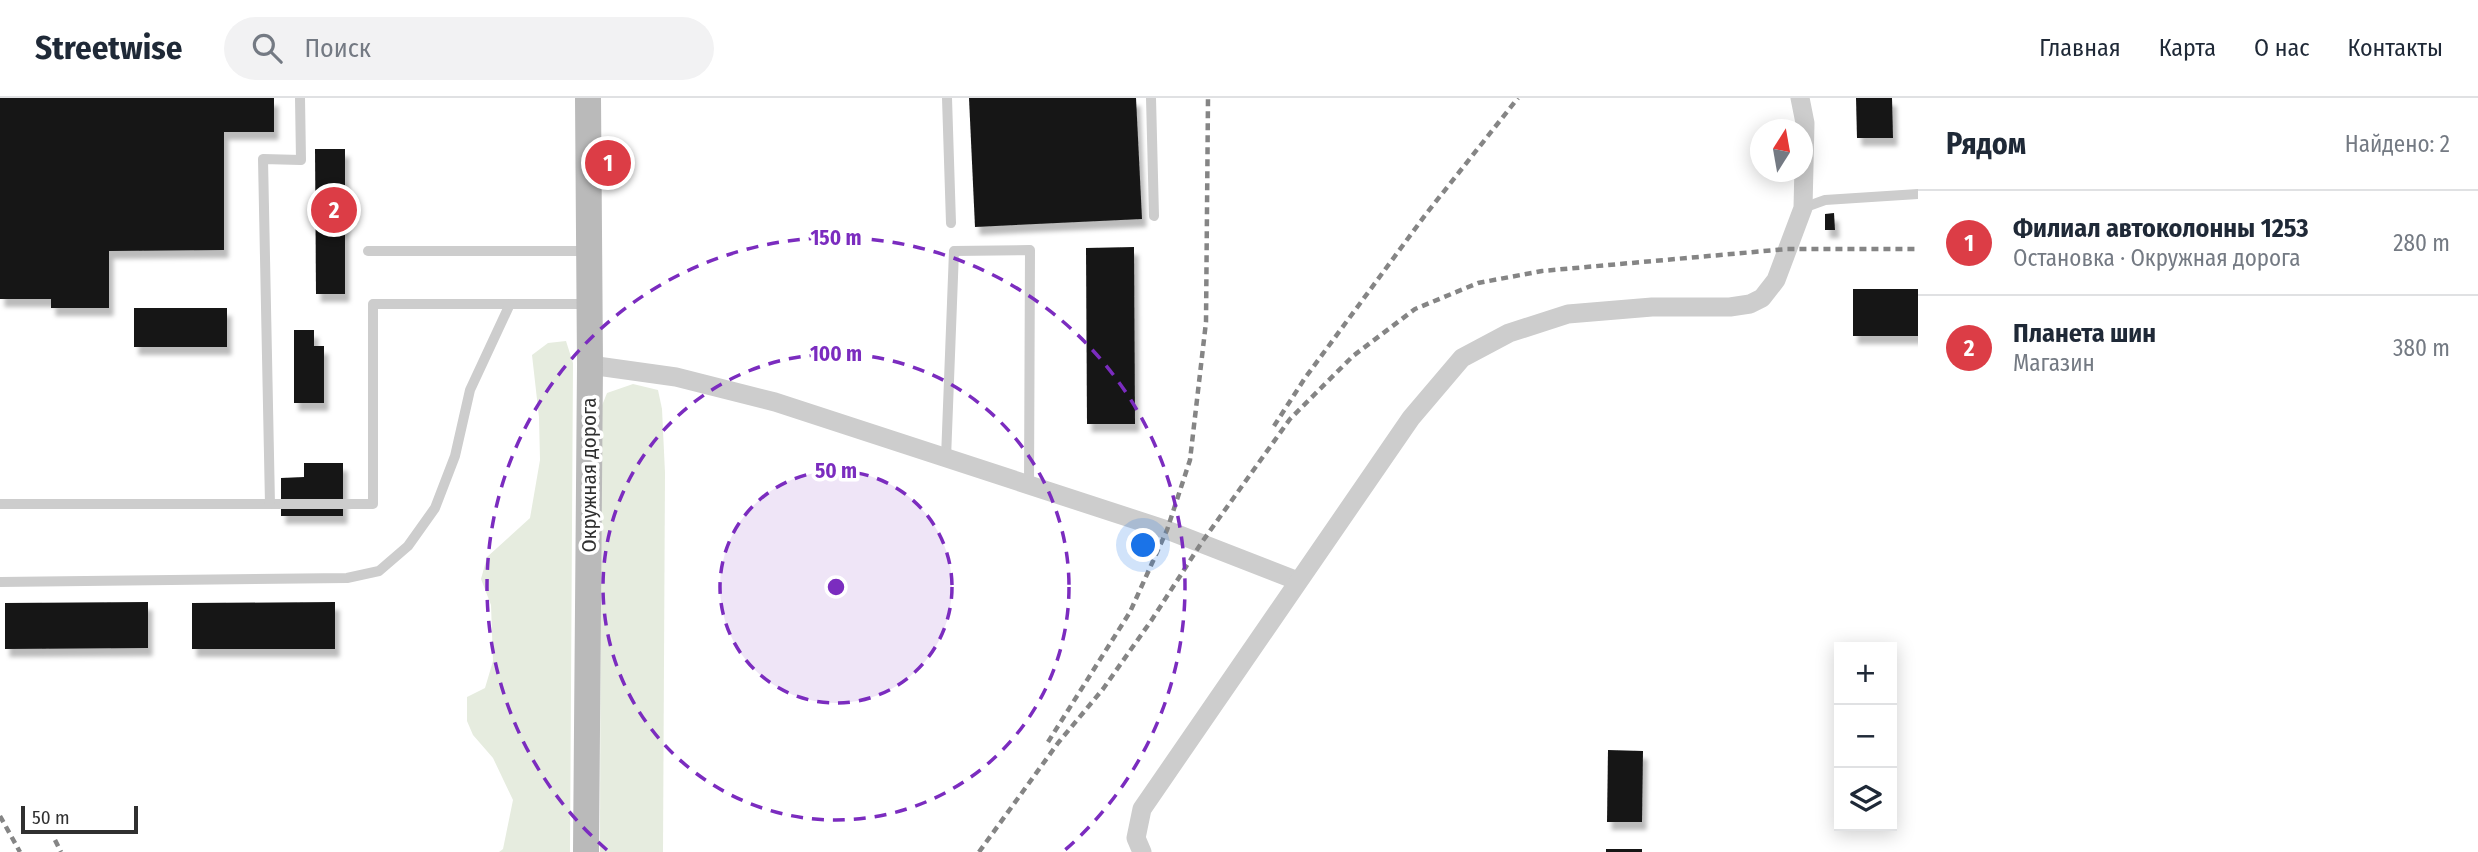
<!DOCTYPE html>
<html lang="ru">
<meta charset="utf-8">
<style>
:root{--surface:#fff;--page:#f2f2f3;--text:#1f2937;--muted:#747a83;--line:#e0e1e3;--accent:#dc3d46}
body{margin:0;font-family:"Fira Sans Condensed",sans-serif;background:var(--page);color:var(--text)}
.controls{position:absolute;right:21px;bottom:21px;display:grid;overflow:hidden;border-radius:0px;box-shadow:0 4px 18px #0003}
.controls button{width:63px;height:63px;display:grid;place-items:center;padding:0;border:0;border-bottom:2px solid var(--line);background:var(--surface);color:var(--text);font:35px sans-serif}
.compass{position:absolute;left:1750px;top:21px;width:63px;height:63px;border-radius:50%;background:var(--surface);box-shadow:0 4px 18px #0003;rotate:11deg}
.scale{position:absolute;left:21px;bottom:18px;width:117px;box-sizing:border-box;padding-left:7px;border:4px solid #303030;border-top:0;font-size:19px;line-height:24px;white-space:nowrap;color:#303030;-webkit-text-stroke:5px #fff;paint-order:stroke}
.you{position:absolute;left:1144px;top:448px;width:24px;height:24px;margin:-18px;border:5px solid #fff;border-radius:50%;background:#1a73e8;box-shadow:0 0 0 10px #1a73e833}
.badge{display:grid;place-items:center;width:46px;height:46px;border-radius:50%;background:var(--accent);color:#fff;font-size:23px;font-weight:700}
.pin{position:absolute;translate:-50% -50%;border:4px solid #fff;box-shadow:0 2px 7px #0006}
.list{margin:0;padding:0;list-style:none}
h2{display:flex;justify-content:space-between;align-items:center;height:91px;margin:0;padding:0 28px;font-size:30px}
h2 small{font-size:23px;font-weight:400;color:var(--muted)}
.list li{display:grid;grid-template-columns:46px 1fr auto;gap:21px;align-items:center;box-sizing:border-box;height:105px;padding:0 28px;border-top:2px solid var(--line)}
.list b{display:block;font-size:26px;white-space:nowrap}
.list p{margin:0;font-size:23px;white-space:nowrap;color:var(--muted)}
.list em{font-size:23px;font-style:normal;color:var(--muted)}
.icon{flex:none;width:38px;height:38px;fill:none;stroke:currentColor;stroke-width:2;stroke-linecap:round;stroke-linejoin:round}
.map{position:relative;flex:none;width:1918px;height:754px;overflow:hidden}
header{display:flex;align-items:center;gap:42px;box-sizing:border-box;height:98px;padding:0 35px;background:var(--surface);border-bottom:2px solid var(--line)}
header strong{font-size:33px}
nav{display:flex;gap:38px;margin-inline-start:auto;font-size:24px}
.search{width:490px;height:63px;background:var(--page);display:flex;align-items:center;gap:18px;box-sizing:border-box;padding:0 24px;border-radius:38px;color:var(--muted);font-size:26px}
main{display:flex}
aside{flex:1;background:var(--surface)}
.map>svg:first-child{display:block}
.green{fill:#e6ecdf}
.building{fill:#171717;filter:url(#shadow)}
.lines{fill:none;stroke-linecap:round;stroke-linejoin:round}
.lane{stroke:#cdcdcd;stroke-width:10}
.street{stroke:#cdcdcd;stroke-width:19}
.secondary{stroke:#bababa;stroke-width:26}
.rail{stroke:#858585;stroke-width:4.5;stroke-dasharray:7 5;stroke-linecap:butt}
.ring{fill:none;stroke:#7b2cbf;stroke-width:3.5;stroke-dasharray:12 9}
.labels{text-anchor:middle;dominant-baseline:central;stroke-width:7;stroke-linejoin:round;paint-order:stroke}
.street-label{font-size:21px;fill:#303030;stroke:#fff}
.centre{fill:#7b2cbf;stroke:#fff;stroke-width:3.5}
.ring-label{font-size:21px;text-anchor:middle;font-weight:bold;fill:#7b2cbf;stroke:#fff;stroke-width:7;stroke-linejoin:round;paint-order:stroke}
</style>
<header>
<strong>Streetwise</strong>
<div class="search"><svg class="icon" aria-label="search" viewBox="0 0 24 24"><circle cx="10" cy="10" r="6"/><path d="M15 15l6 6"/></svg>Поиск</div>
<nav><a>Главная</a><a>Карта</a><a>О нас</a><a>Контакты</a></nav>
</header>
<main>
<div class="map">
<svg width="1918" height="754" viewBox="0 0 1918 754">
<defs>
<filter id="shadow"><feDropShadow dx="4.5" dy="8" stdDeviation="2" flood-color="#0004"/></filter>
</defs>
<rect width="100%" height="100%" fill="#fff"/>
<!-- green -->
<g class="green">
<polygon points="566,243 573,265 570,754 499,754 503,751 513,702 493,660 473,637 467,623 467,599 485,590 493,563 491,507 481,481 487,459 530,420 540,362 539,319 532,257 548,245"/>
<polygon points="633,286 658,292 662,311 665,375 663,754 600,754 601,310 607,295"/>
</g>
<!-- building -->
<g class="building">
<polygon points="0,0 274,0 274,34 224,34 224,152 109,153 109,210 51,210 51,201 0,201"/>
<polygon points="969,0 1136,0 1142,121 975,129"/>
<polygon points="1856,0 1892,0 1893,40 1857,40"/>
<polygon points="315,51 345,51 345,196 316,196"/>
<polygon points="1834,115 1835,132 1825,132 1825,116"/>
<polygon points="1134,149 1135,326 1087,326 1086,150"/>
<rect x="1853" y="191" width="65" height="47"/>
<rect x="134" y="210" width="93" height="39"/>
<polygon points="294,232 314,232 314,248 324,248 324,305 294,305"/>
<polygon points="304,365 343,365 343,418 281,418 281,380 304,379"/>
<polygon points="148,504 148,550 5,551 5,505"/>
<polygon points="335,504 335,551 192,551 192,505"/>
<polygon points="1608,652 1643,653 1642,724 1607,724"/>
<rect x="1606" y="751" width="36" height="3"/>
</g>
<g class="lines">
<!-- lane -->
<g class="lane">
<polyline points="947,0 951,125"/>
<polyline points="1151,0 1154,118"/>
<polyline points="1803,110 1825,102 1918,96"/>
<polyline points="368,153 589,153"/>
<polyline points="946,360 954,153 1030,152 1029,388"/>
<polyline points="0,406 373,406 373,206 589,206"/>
<polyline points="270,406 263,61 301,62 300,0"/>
<polyline points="0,484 347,480 379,473 408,448 435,410 455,358 470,292 510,206"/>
</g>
<!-- street -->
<g class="street">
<polyline points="590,267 676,279 775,304 1167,432 1298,483"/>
<polyline points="1142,754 1136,740 1142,711 1411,320 1462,260 1509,235 1568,216 1652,209 1730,209 1750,206 1762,200 1776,182 1803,110 1805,25 1800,0"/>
</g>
<!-- secondary -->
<polyline class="secondary" points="586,754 590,267 588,0"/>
<!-- rail -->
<g class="rail">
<polyline points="1274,328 1305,280 1426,116 1518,0"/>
<polyline points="1048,644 1130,514 1167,432 1190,362 1206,224 1208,0"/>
<polyline points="0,718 20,754"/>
<polyline points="55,742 61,754"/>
<polyline points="979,754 1058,645 1103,591 1151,523 1202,444 1290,321 1353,258 1415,211 1478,185 1542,173 1787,151 1918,151"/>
</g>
</g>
<!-- distance rings -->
<circle cx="836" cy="489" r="116" fill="#7b2cbf" fill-opacity=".12"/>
<g class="ring">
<circle cx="836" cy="489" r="116"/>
<circle cx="836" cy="489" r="233"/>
<path d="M607 752A349 349 0 1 1 1065 752"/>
</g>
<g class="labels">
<!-- street labels -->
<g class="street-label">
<text transform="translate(589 377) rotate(-90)">Окружная дорога</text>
</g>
</g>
<circle cx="836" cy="489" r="10" class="centre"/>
<g class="ring-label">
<text x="836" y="147">150 m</text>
<text x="836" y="263">100 m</text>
<text x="836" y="380">50 m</text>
</g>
</svg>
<div class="controls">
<button>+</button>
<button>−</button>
<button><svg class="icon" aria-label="layers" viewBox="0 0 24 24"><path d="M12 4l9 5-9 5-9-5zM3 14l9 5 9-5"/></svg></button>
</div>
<svg class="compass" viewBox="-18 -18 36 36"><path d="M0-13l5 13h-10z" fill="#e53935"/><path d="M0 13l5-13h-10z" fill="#747a83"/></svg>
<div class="scale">50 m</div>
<div class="you"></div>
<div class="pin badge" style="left:608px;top:65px">1</div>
<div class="pin badge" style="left:334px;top:112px">2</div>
</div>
<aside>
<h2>Рядом<small>Найдено: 2</small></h2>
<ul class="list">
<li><span class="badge">1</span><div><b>Филиал автоколонны 1253</b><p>Остановка · Окружная дорога</p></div><em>280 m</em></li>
<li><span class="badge">2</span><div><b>Планета шин</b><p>Магазин</p></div><em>380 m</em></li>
</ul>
</aside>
</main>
